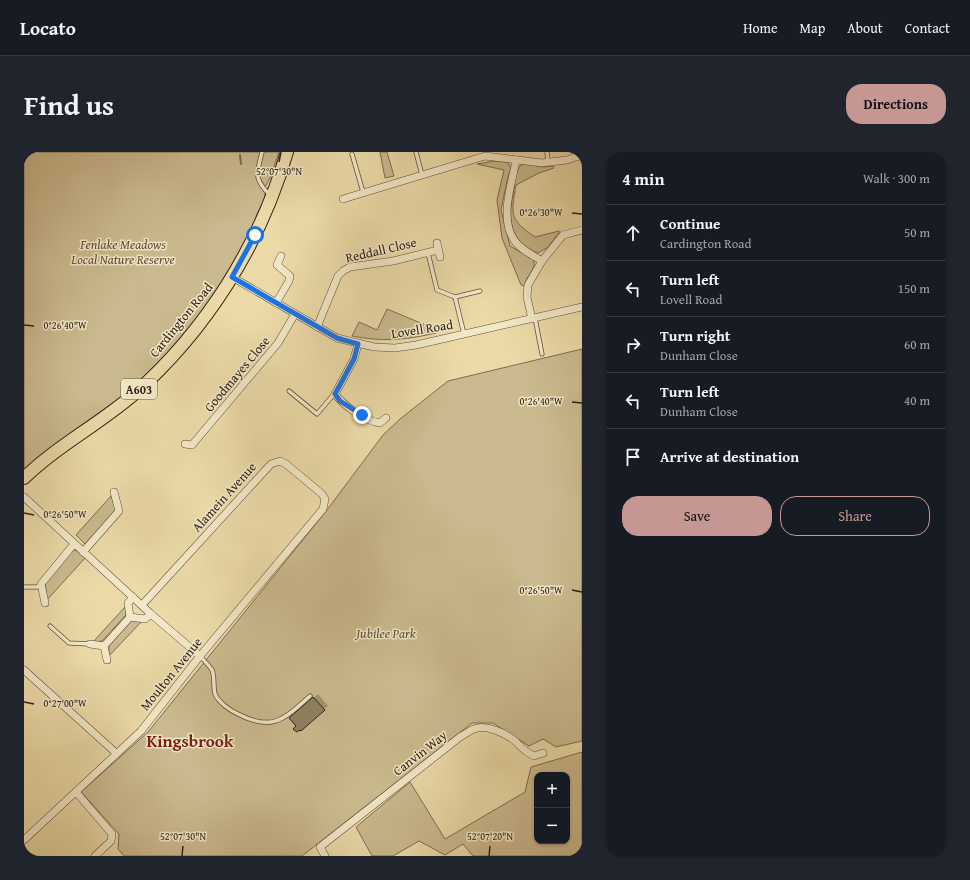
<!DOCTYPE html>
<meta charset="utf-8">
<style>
:root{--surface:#171b24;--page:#20242c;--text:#f1f3f6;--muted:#9ea1a6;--line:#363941;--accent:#c59692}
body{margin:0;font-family:"Gentium Book Plus",serif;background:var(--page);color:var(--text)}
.controls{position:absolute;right:12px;bottom:12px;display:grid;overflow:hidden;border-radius:8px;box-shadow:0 1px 3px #0004}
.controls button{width:36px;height:36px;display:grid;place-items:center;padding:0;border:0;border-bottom:1px solid var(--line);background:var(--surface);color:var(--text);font:20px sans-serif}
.stop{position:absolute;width:12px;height:12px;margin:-9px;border:3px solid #1a73e8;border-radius:50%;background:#fff}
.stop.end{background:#1a73e8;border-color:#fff;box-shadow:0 1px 4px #0008}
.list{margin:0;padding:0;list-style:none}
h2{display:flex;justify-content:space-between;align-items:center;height:52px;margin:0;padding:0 16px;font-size:17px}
h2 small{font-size:13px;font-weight:400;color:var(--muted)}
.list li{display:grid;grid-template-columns:26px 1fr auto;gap:12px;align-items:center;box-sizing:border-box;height:56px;padding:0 16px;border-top:1px solid var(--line)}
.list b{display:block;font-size:15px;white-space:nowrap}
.list p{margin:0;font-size:13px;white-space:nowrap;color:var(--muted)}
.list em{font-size:13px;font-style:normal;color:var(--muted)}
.actions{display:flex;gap:8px;padding:12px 16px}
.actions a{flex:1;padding:9px 0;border:1px solid var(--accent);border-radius:16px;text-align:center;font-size:14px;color:var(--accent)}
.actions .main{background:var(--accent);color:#111}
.icon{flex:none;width:22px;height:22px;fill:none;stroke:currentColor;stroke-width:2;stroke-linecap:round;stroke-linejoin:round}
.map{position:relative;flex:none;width:558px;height:704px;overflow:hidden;border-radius:16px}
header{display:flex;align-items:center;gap:24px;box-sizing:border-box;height:56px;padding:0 20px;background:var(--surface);border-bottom:1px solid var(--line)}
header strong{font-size:19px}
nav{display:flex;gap:22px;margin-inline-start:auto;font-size:14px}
.intro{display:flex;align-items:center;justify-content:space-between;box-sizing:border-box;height:96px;padding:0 24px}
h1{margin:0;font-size:28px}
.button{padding:10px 18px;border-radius:16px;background:var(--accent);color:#111;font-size:14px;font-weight:700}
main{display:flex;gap:24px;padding:0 24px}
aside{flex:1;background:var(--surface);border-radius:16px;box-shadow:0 1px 3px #0004}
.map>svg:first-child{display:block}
.green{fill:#cbba8f;stroke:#7c6d52;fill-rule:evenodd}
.shadow{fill:#0003}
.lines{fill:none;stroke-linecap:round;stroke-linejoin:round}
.stream{stroke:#786a4f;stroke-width:2}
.building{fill:#908161;stroke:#2d2015}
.service-casing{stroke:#5c4e3a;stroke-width:5}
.minor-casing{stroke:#5c4e3a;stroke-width:8}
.primary-casing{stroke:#2d2015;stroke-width:14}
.service{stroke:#f2e7c6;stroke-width:3.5}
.minor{stroke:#f2e7c6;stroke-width:7}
.primary{stroke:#ebdaa8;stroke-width:12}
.route{stroke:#1a73e8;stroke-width:5}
.ticks{fill:none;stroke:#2d2015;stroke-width:1.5}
.labels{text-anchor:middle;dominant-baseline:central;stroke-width:3;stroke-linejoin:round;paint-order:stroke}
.shield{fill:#f2e7c6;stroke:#685c4a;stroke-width:1}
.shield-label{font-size:12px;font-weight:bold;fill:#2d2015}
.park-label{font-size:13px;font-style:italic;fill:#5c4e3a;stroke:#f2e7c6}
.street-label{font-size:13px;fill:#2d2015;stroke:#f2e7c6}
.district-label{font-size:17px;font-weight:bold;fill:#7a1f14;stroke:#f2e7c6}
.ticks-label{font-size:10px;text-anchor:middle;fill:#2d2015;stroke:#f2e7c6;stroke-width:3;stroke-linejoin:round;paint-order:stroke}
</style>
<header>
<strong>Locato</strong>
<nav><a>Home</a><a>Map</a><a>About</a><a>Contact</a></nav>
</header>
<div class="intro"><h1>Find us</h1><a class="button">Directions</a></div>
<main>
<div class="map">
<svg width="558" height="704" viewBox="0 0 558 704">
<rect width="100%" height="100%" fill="#ebdaa8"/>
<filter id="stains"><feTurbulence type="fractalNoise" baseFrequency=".005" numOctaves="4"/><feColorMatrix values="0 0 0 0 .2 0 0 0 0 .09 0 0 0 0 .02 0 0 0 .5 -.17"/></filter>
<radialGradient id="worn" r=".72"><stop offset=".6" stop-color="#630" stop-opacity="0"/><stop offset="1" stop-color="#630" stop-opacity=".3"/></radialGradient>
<!-- green -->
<g class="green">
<polygon points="0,0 255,0 247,24 239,39 241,41 241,47 233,62 227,83 202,127 151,196 103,241 49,279 0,321"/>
<polygon points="356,0 363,0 370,24 361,26"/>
<path d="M471,9L483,10L487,15L483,29L477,58L486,94L510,108C512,118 502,124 500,134L497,133L478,86L473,48L480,18L453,12Z"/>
<path d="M502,12L519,15L529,14L530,16L515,21L492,33C487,63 485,67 511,85L535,79V81L523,96L514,101C483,89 484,64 490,36C491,28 491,19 497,13Z"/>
<path d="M363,157L411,177L412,181C383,188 357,190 328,184L335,170L353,178Z"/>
<polygon points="558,197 558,589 532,595 519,587 505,594 469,571 448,571 278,704 100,704 94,697 95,682 57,640 124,580 303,358 359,283 376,267 424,229"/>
<polygon points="87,344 92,358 61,392 52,383"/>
<polygon points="52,398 61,406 23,448 21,430 48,399"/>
<polygon points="102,454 102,463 78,489 69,490"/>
<polygon points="107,468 118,469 85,504 85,492"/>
<path d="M558,600V704H449L439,692L421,703L395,689L369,704H348L332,675L386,630L421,687L501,640L507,615ZM513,623H543V689H513Z"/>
</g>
<!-- shadow -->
<polygon class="shadow" points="294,542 304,554 274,574 271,562"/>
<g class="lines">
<!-- stream -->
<polyline class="stream" points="216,3 217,12"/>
</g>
<!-- building -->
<polygon class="building" points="289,545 301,558 277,579 276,578 273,580 269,577 272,574 265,566"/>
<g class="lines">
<defs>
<g id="service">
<path d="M238,0C233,22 229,26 246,43"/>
<polyline points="392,0 398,23"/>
<polyline points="523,0 524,11"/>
<polyline points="328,2 339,40"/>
<polyline points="404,101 413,138 431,145 456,139"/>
<polyline points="431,145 440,182"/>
<polyline points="511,166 518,202"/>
<polyline points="265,239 293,262 310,242"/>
<polyline points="0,435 13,435 17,432"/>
<polyline points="26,474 45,491 66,492"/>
<path d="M176,504C180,509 185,513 188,518C191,525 189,535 191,542C195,551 207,559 214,562C249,580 260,567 286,544"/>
</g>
<g id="minor">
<path d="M492,8C488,32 475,65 490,88C496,97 508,103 518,109"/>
<polyline points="319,47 461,4 518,11 543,8 558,3"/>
<polyline points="413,91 416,105"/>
<polyline points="208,125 313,186 350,195 371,196 392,193 558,155"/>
<polyline points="252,151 265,129 266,124 253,113 257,104"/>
<polyline points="508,167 503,145 504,133 518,109 539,83 558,78"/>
<polyline points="293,175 314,124 319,119 326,115 369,109 414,98"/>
<path d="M334,192L330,207L311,242C320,254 341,269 356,271L362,266"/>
<polyline points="161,292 168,293 254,191 271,162"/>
<polyline points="0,345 127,462 176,504"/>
<polyline points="59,400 95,359 90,340"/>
<polyline points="109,445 104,451 106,465 121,467 127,462"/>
<polyline points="21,451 17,432 50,392"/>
<polyline points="66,492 80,494"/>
<polyline points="83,508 80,494 106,465"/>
<polyline points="0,518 92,601"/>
<polyline points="52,640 88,682 87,689 71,704"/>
<polyline points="0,688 117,579 176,504 299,357 301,347 298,342 262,312 256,309 247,312 118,453"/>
<path d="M301,704L296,695L436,585C440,583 445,579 450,577C462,572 481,581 491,589C498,596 500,599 510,604L519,601"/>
</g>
<path id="primary" d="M0,326C33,294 74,273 109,243C182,179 236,93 263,0"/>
</defs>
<!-- service casing -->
<use href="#service" class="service-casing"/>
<!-- minor casing -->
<use href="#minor" class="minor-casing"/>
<!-- primary casing -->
<use href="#primary" class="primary-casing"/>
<!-- service -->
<use href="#service" class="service"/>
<!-- minor -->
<use href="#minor" class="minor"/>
<!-- primary -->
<use href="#primary" class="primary"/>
</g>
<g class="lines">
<!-- route -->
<polyline class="route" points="231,83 208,125 313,186 334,192 330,207 311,242 316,249 338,263"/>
</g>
<!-- ticks -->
<path class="ticks" d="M255,10L257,0M548,61L558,62M0,173L10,174M548,250L558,251M0,361L10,363M548,438L558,440M0,550L10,552M158,704L159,694M465,704L466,694"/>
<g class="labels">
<!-- shield labels -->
<rect class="shield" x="97" y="227" width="36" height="20" rx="3"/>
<g class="shield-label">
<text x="115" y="237">A603</text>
</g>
<!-- park labels -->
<g class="park-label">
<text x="99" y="92">Fenlake Meadows<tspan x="99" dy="15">Local Nature Reserve</tspan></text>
<text x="362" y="481">Jubilee Park</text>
</g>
<!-- street labels -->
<g class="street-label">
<text transform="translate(357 98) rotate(-13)">Reddall Close</text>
<text transform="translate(157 168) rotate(-51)">Cardington Road</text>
<text transform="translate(398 177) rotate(-9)">Lovell Road</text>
<text transform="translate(213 222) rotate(-50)">Goodmayes Close</text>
<text transform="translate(200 345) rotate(-48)">Alamein Avenue</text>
<text transform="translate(147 522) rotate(-51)">Moulton Avenue</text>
<text transform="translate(396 601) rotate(-38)">Canvin Way</text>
</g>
<!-- district labels -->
<g class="district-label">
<text x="166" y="588">Kingsbrook</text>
</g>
</g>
<g class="ticks-label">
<text x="255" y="23">52°07'30"N</text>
<text x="517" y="64">0°26'30"W</text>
<text x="41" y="177">0°26'40"W</text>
<text x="517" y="253">0°26'40"W</text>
<text x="41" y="366">0°26'50"W</text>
<text x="517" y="442">0°26'50"W</text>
<text x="41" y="555">0°27'00"W</text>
<text x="159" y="688">52°07'30"N</text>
<text x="466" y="688">52°07'20"N</text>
</g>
<rect width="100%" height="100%" filter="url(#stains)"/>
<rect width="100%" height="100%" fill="url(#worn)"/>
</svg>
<div class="controls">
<button>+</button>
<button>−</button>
</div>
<div class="stop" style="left:231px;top:83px"></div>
<div class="stop end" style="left:338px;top:263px"></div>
</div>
<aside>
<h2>4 min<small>Walk · 300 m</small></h2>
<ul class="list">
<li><svg class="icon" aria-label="ahead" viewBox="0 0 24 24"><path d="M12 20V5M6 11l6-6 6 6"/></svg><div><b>Continue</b><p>Cardington Road</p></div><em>50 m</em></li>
<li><svg class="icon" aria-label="left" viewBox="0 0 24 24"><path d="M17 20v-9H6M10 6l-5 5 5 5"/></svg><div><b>Turn left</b><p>Lovell Road</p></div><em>150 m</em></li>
<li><svg class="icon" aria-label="right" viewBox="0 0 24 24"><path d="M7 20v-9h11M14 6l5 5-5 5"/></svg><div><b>Turn right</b><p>Dunham Close</p></div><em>60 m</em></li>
<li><svg class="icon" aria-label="left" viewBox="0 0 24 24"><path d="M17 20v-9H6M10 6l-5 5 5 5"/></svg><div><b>Turn left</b><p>Dunham Close</p></div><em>40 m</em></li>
<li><svg class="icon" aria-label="arrive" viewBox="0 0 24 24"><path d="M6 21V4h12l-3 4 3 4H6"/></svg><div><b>Arrive at destination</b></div></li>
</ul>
<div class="actions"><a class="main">Save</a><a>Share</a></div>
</aside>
</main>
